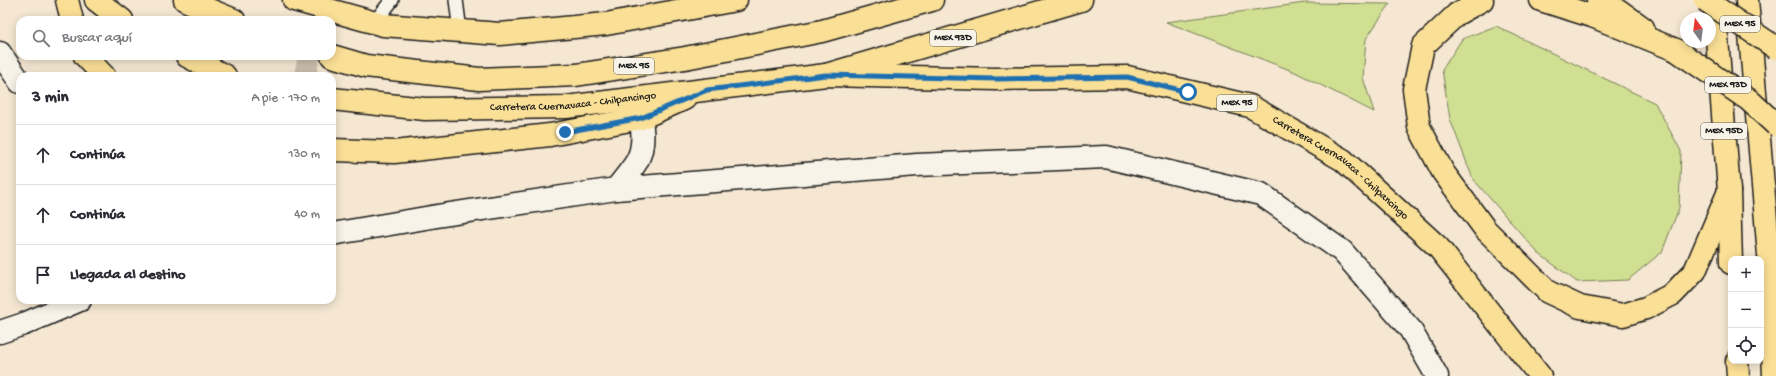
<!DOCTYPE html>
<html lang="es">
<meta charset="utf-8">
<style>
:root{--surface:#fff;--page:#f2f2f3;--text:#2b2b33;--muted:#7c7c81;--line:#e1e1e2}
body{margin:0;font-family:"Gochi Hand",sans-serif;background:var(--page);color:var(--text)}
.controls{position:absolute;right:12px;bottom:12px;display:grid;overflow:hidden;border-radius:8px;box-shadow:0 2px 10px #0003}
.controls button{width:36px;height:36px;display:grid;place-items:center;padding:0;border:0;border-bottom:1px solid var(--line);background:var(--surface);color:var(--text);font:20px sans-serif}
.compass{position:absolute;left:1680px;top:12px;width:36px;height:36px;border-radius:50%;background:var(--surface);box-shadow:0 2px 10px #0003;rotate:346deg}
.stop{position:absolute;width:12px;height:12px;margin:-9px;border:3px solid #1f6fb2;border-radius:50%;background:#fff}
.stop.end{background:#1f6fb2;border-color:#fff;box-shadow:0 1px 4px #0008}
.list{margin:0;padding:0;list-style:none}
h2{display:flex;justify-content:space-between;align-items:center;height:52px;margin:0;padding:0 16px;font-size:17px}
h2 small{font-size:13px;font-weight:400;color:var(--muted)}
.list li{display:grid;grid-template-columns:26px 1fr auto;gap:12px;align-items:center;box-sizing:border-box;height:60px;padding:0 16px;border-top:1px solid var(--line)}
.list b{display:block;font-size:15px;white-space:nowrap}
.list em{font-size:13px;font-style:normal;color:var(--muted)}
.icon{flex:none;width:22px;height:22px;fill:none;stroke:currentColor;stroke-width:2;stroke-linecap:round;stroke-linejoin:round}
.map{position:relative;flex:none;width:1776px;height:376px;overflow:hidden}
.search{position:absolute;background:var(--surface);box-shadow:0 2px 10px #0003;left:16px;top:16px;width:320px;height:44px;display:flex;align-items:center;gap:10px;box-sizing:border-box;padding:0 14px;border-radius:12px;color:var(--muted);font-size:15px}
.panel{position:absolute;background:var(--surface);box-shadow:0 2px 10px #0003;left:16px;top:72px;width:320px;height:232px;border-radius:12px}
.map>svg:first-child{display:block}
.green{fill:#d0df92;stroke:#767e57}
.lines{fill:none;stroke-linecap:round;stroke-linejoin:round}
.secondary-tunnel{stroke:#cabeae;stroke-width:22;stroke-dasharray:22 11;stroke-linecap:butt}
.lane-casing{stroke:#1c1c1c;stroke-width:16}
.street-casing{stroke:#1c1c1c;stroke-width:25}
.secondary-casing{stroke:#1c1c1c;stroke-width:25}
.primary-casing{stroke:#1c1c1c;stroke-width:25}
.highway-casing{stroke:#1c1c1c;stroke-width:25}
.lane{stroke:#f7f3e8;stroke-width:13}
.street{stroke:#f7f3e8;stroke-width:22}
.secondary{stroke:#f7f3e8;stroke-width:22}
.primary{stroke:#fadf96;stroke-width:22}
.highway{stroke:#fadf96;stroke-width:22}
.primary-bridge-casing{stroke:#1c1c1c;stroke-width:25;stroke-linecap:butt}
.highway-bridge-casing{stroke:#1c1c1c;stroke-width:25;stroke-linecap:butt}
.primary-bridge{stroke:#fadf96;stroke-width:22}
.highway-bridge{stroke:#fadf96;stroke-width:22}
.route{stroke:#1f6fb2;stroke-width:5}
.labels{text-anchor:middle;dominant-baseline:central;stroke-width:3.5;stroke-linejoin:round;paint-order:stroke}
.shield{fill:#f7f3e8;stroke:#5e5c59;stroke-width:1}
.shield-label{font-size:10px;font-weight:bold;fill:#1c1c1c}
.street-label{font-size:11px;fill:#1c1c1c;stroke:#f7f3e8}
</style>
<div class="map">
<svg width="1776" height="376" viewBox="0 0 1776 376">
<rect width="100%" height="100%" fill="#f5e7d2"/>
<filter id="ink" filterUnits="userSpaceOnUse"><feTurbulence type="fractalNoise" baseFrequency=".025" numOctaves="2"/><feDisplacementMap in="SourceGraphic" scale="8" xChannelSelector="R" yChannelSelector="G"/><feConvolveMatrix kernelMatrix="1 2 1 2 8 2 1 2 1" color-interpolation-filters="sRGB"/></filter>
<g filter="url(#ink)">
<!-- green -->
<g class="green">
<polygon points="1305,3 1390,4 1366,39 1363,78 1374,112 1295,72 1166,22"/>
<polygon points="1496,26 1655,103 1681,151 1679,208 1662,252 1628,280 1577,282 1538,253 1473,179 1450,119 1442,70 1462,39"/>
</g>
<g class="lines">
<!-- secondary-tunnel -->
<polyline class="secondary-tunnel" points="305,76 309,56"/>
<defs>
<g id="lane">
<polyline points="456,0 460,31"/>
<polyline points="375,22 392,0"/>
</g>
<g id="street">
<polyline points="616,189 917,165 1106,157 1261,194 1342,251 1410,329 1437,376"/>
<path d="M332,234L443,215L616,189C623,180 631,171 637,161C647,142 641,120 637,99"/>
<polyline points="0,332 24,324 80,300"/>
</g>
<polyline id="secondary" points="0,53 20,82"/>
<g id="primary">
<polyline points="67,0 72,20"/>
<polyline points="96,0 122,20"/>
<polyline points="185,0 234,20"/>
<polyline points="294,0 383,25 500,34 606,24 736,0"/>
<polyline points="85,56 104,76"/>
<polyline points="187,56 225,76"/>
<polyline points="332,56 366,66 479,79 576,75 685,58 822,31 932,0"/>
<path id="s1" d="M332,99L425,109L566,107L826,75L996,79L1127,77L1250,106L1343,160L1438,247L1540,376"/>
<polyline points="332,150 394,152 550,135 641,118 684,99"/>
</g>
<g id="highway">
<polyline points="1482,0 1457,14 1423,46 1414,89 1419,127 1443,172 1485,229 1548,292 1580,307 1623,315 1646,308 1673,294 1695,271 1729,191"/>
<polyline points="1541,0 1592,16 1676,50"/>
<polyline points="1598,0 1618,10 1643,28"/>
<polyline points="1714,0 1729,191 1731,263"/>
<polyline points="1747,0 1769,255 1774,376"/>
<polyline points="826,75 1081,0"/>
<polyline points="1737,361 1738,376"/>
</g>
</defs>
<!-- lane casing -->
<use href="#lane" class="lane-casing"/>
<!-- street casing -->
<use href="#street" class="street-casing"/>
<!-- secondary casing -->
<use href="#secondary" class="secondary-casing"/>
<!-- primary casing -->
<use href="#primary" class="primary-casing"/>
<!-- highway casing -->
<use href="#highway" class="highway-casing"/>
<!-- lane -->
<use href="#lane" class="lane"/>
<!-- street -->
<use href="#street" class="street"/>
<!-- secondary -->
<use href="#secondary" class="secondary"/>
<!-- primary -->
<use href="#primary" class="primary"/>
<!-- highway -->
<use href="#highway" class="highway"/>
<defs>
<polyline id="primary-bridge" points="1705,0 1776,48"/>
<polyline id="highway-bridge" points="1676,50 1749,100 1776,125"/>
</defs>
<!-- primary-bridge casing -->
<use href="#primary-bridge" class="primary-bridge-casing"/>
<!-- highway-bridge casing -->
<use href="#highway-bridge" class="highway-bridge-casing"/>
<!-- primary-bridge -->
<use href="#primary-bridge" class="primary-bridge"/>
<!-- highway-bridge -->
<use href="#highway-bridge" class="highway-bridge"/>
</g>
</g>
<g class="lines" filter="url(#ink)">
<!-- route -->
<polyline class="route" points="565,132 641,118 707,90 826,75 996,79 1127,77 1188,92"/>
</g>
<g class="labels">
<!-- shield labels -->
<g class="shield">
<rect x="1720" y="16" width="40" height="16" rx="3"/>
<rect x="930" y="30" width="46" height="16" rx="3"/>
<rect x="614" y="58" width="40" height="16" rx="3"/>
<rect x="1705" y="77" width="46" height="16" rx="3"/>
<rect x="1217" y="95" width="40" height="16" rx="3"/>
<rect x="1701" y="123" width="46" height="16" rx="3"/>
</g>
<g class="shield-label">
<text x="1740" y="24">MEX 95</text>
<text x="953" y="38">MEX 93D</text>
<text x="634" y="66">MEX 95</text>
<text x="1728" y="85">MEX 93D</text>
<text x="1237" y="103">MEX 95</text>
<text x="1724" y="131">MEX 95D</text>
</g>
<!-- street labels -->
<g class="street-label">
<text stroke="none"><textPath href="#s1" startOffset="242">Carretera Cuernavaca - Chilpancingo</textPath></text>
<text stroke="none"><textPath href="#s1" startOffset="1034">Carretera Cuernavaca - Chilpancingo</textPath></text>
</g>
</g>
</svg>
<div class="controls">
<button>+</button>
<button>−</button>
<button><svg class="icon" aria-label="locate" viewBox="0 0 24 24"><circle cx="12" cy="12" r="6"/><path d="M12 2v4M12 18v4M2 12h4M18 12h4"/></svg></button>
</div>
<svg class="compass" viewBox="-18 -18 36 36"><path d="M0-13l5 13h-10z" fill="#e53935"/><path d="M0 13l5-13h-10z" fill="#7c7c81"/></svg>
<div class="stop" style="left:1188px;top:92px"></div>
<div class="stop end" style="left:565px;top:132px"></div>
<div class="search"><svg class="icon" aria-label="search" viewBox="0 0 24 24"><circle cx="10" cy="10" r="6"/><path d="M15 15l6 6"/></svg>Buscar aquí</div>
<section class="panel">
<h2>3 min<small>A pie · 170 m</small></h2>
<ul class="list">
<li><svg class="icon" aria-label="ahead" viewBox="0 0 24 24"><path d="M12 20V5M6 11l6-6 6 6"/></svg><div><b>Continúa</b></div><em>130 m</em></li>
<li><svg class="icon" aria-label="ahead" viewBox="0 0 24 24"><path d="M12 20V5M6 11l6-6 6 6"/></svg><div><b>Continúa</b></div><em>40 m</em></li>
<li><svg class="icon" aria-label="arrive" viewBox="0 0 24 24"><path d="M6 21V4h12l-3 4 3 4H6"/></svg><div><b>Llegada al destino</b></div></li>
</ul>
</section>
</div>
